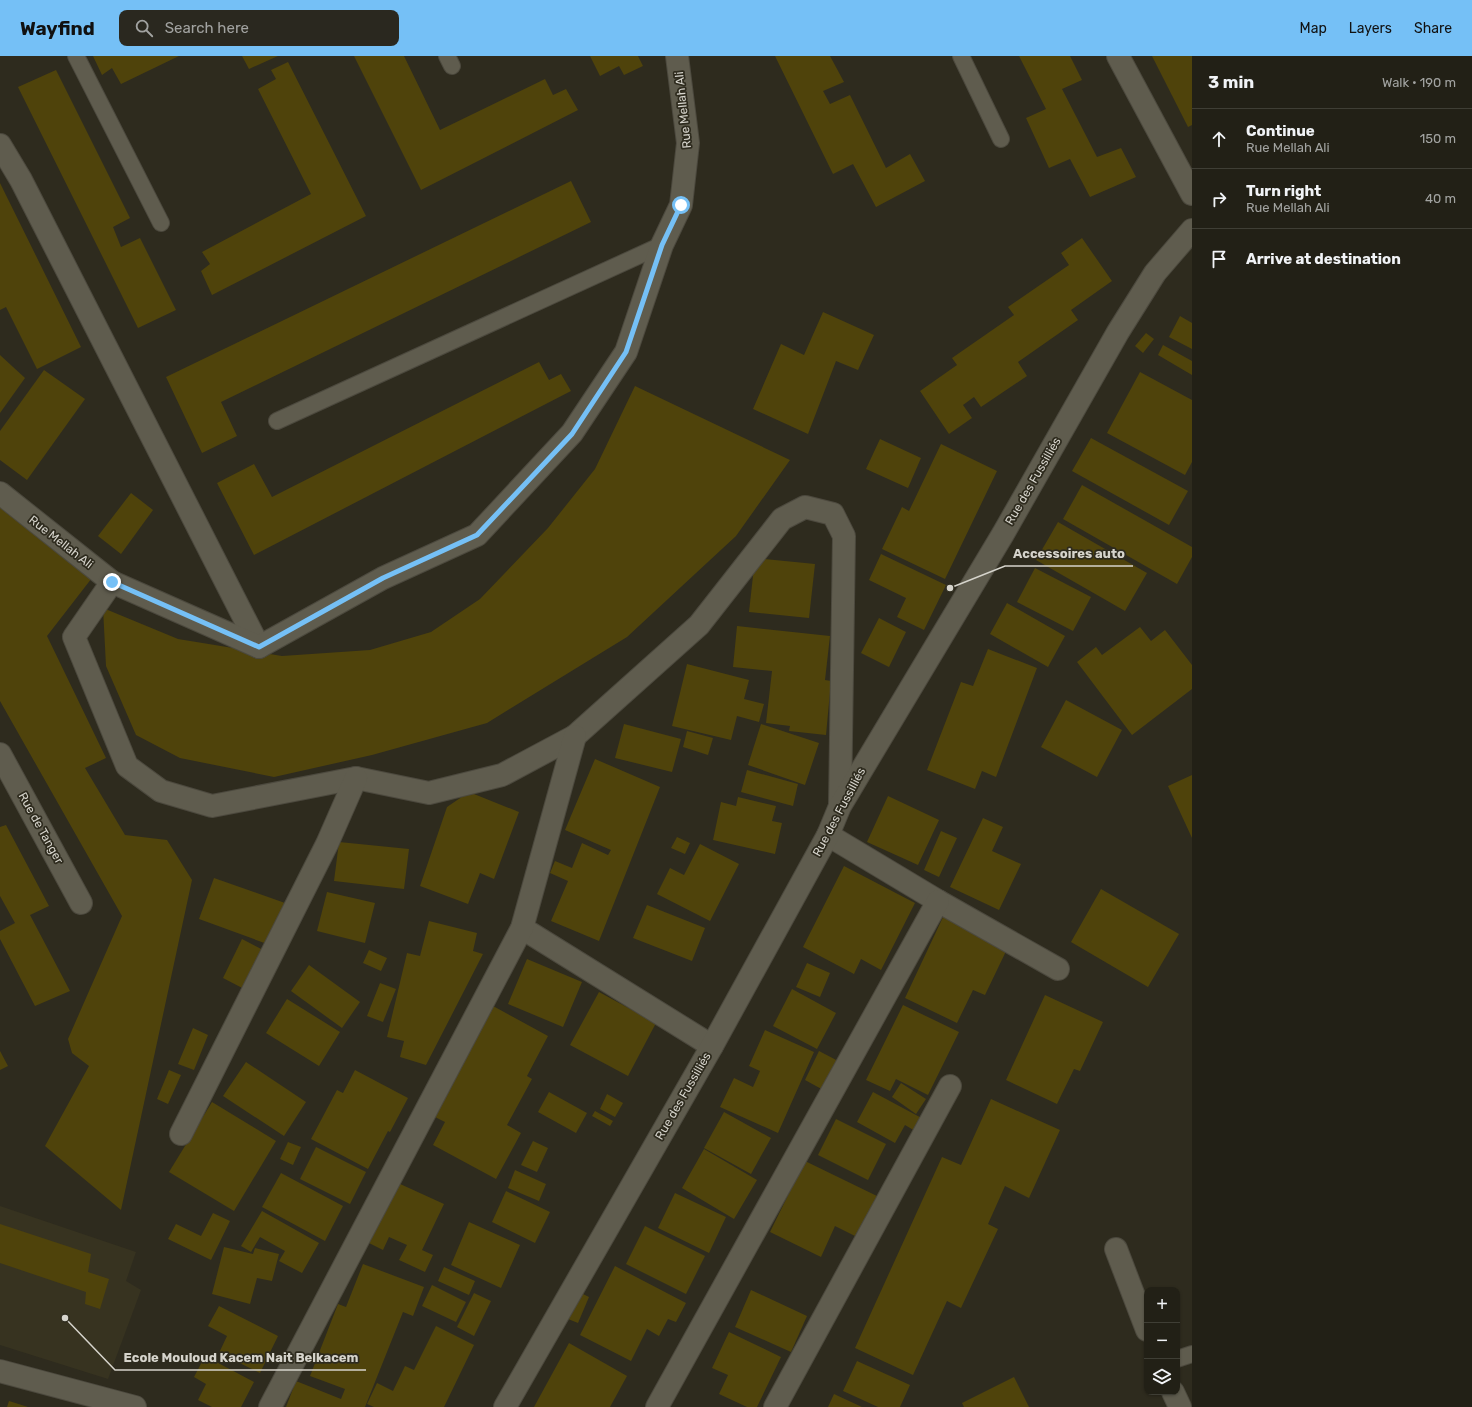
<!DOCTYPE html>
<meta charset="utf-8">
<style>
:root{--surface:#222016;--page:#2a281f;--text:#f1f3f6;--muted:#a2a3a1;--line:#3f3e35;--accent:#75c0f6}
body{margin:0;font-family:Rubik,sans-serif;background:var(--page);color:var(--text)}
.controls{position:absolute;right:12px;bottom:12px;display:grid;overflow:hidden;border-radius:8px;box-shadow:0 1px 3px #0004}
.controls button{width:36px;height:36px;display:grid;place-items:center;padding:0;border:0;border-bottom:1px solid var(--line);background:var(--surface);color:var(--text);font:20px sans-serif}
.stop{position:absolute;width:12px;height:12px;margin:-9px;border:3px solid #75c0f6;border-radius:50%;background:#fff}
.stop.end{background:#75c0f6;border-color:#fff;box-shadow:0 1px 4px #0008}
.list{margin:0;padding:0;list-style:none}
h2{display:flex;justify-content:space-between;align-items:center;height:52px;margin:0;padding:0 16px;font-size:17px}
h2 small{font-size:13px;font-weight:400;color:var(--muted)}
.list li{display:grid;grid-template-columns:26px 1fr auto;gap:12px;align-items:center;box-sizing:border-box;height:60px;padding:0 16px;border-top:1px solid var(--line)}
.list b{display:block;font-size:15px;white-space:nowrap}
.list p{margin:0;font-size:13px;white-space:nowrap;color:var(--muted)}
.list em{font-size:13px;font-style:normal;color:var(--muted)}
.icon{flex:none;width:22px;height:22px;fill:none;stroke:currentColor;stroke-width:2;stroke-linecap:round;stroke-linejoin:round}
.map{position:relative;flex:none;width:1192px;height:1351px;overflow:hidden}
header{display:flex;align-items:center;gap:24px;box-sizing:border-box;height:56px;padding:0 20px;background:var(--accent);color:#111}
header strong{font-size:19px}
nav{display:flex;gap:22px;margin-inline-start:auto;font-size:14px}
.search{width:280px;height:36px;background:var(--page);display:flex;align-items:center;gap:10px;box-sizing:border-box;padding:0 14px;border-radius:8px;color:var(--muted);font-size:15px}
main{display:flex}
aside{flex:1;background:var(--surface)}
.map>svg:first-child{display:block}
.built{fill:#373320}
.building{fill:#4f430b}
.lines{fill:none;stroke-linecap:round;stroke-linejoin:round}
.service-casing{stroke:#4c493e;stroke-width:18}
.minor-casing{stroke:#4c493e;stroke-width:24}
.tertiary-casing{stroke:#4c493e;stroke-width:24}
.service{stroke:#5f5c4e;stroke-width:16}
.minor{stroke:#5f5c4e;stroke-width:22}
.tertiary{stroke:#5f5c4e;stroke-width:22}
.route{stroke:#75c0f6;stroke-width:5}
.labels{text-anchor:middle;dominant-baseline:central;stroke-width:3.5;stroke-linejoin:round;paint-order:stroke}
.street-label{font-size:12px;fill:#d6d4cc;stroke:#2e2b1e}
.leader{fill:none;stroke:#d6d4cc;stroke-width:1.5}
.callout-dot{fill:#d6d4cc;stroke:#2e2b1e;stroke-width:1.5}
.callout-label{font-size:13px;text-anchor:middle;font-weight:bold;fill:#d6d4cc;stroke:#2e2b1e;stroke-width:3.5;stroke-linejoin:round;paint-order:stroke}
</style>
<header>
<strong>Wayfind</strong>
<div class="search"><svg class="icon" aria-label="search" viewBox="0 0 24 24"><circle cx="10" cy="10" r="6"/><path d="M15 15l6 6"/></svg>Search here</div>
<nav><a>Map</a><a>Layers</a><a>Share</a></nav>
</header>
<main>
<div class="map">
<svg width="1192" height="1351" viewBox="0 0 1192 1351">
<rect width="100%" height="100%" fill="#2e2b1e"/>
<!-- built -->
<polygon class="built" points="0,1150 136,1196 126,1225 141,1234 108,1323 0,1289"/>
<!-- building -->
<g class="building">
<polygon points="93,0 179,0 121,28 112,12 102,19"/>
<polygon points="242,0 278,0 249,13"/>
<polygon points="354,0 404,0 440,74 545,23 553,39 566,33 578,54 421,134"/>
<polygon points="590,0 638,0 643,10 624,19 619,10 600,20"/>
<polygon points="775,0 830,0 844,26 823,35 830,48 850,39 886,112 910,98 925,125 876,151 853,108 833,118"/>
<polygon points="1019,0 1070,0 1082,24 1062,33 1097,101 1121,92 1136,121 1090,141 1070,103 1049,112 1026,62 1046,53"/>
<polygon points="1152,0 1192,0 1192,69 1188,71"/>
<polygon points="288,6 366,160 212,239 201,215 210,208 202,196 311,138 258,33 276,23 271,14"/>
<polygon points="56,14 130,162 113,171 121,191 140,182 176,254 138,272 18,31"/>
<polygon points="571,125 591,166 221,346 237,380 202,397 166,321"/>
<polygon points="0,127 81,291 37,313 6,251 0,254"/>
<polygon points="1082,182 1112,225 1071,254 1078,264 1018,306 1027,320 981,351 974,341 963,349 972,362 949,378 920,335 957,309 952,302 1014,259 1008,251 1069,209 1061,197"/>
<polygon points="823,256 874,279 858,314 836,305 808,378 753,353 781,288 804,299"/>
<polygon points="1180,260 1192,267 1192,293 1169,281"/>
<polygon points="1146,277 1154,283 1143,297 1135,290"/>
<polygon points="1163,289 1192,305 1192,319 1158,299"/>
<polygon points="0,299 25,322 0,357"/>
<polygon points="539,306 549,324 561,318 571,335 254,499 217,427 254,408 272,441"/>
<polygon points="44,314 85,343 27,424 0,404 0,375"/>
<polygon points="1140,316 1192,344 1192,406 1185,419 1107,377"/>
<polygon points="635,330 790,404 736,480 627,581 487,667 372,699 274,721 180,702 136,679 106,610 103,552 178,583 282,600 370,594 431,576 480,543 548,472 595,413"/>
<polygon points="1091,382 1188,435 1169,469 1072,415"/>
<polygon points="880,383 921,402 908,432 866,413"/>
<polygon points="941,388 997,415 945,523 882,493 902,451 909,455"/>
<polygon points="1082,429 1192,491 1192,501 1177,528 1063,463"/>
<polygon points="131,437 153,454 121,498 98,480"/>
<polygon points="0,450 95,518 47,580 106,702 85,712 125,779 167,784 192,824 121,1154 45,1090 89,1010 72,997 68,983 122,860 0,645"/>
<polygon points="1058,466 1147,517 1125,555 1036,504"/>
<polygon points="881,498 946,529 924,574 897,561 906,542 869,524"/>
<polygon points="755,502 815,508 809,562 749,556"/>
<polygon points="1035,512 1091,541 1073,575 1017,546"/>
<polygon points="1007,547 1065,580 1048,611 990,578"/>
<polygon points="879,562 906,576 889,611 861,597"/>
<polygon points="737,570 830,580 825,624 831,625 826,679 789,675 790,670 766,667 772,615 733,611"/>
<polygon points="1140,571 1151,585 1165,574 1192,609 1192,633 1132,679 1077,606 1096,591 1102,599"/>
<polygon points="988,593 1037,612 996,721 982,715 975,733 927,714 961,626 973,630"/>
<polygon points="687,608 749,624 744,643 764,648 759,666 737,660 731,684 672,670"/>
<polygon points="1066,644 1122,674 1097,721 1041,691"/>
<polygon points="624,668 681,683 672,716 615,702"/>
<polygon points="761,668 819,687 805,729 748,709"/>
<polygon points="687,675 713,682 708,699 683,691"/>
<polygon points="595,703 660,731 599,885 551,865 568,825 550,817 555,805 572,812 582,787 608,799 611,794 565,774"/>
<polygon points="747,714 798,728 793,750 741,736"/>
<polygon points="1192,719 1192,782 1168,730"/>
<polygon points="469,736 519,756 494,823 480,817 468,848 420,830 447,751"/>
<polygon points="888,740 939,764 918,809 867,786"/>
<polygon points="738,741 776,750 772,765 782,767 775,798 713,784 721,746 736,750"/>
<polygon points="983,762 1003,771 992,795 1021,808 999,854 950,831"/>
<polygon points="6,769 49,850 30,859 70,935 35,950 0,883 0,875 15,867 0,840 0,771"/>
<polygon points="941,775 957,782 939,821 924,814"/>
<polygon points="677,781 690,787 685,798 671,792"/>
<polygon points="339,786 409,793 404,833 334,825"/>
<polygon points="700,788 739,808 710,865 657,838 670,812 684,819"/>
<polygon points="844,810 915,847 881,914 861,903 854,918 803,891"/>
<polygon points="214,822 285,847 270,889 199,863"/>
<polygon points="1101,833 1179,878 1148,931 1071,886"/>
<polygon points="327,836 375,847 365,887 317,875"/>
<polygon points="647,849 705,872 692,905 633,882"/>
<polygon points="944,859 1009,889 985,939 973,934 957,967 905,942"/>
<polygon points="429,865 477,877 473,895 483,898 426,1009 400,1001 404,985 387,981 407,897 420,900"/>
<polygon points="242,883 267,896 248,935 223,922"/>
<polygon points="369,894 387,902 381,915 363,907"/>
<polygon points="527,903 582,926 563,971 508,948"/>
<polygon points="807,907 830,917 820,941 796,931"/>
<polygon points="309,909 360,946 342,972 291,935"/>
<polygon points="380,927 396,933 383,966 367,960"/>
<polygon points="792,933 836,957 817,993 773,970"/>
<polygon points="599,936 656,967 628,1020 570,989"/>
<polygon points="1045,939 1103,966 1080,1015 1074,1013 1057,1048 1006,1024"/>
<polygon points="287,943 340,976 319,1010 266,977"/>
<polygon points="903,949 959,976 928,1039 896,1023 890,1035 866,1024"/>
<polygon points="493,950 548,980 527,1020 532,1023 507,1069 521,1077 496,1123 433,1089 445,1066 433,1060"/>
<polygon points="193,972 208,979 194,1014 178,1008"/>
<polygon points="765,974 814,996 778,1077 720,1051 734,1022 753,1031 760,1015 749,1010"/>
<polygon points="0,995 8,1010 0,1014"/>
<polygon points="819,995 842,1007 827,1036 805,1024"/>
<polygon points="246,1006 306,1046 284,1080 223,1040"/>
<polygon points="169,1014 181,1019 168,1048 157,1043"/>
<polygon points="355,1014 408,1042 390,1076 388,1075 368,1113 311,1083 337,1034 343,1037"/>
<polygon points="901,1027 926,1043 916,1058 892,1041"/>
<polygon points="549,1036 587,1057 576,1077 538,1056"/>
<polygon points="873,1036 929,1066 922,1079 905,1069 895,1087 857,1066"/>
<polygon points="607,1038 623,1047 615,1061 600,1053"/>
<polygon points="991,1043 1060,1074 1029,1142 1005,1130 988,1168 998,1173 961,1252 947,1245 913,1319 855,1292 942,1101 961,1109"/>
<polygon points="212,1046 276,1085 234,1155 169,1116"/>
<polygon points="595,1055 613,1065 610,1070 592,1060"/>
<polygon points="724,1056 771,1082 751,1118 704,1092"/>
<polygon points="836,1063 886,1088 868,1124 818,1099"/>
<polygon points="533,1085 548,1092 537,1116 521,1109"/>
<polygon points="288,1086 301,1091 293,1109 280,1103"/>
<polygon points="316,1091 366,1116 350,1148 300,1123"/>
<polygon points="704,1093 757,1124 734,1163 682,1132"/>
<polygon points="805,1105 877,1140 857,1181 835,1170 821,1201 770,1176"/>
<polygon points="515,1114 546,1128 539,1145 508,1132"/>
<polygon points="281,1117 343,1150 325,1185 262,1151"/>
<polygon points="398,1127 444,1148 422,1194 433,1199 425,1216 399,1204 407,1189 389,1181 383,1194 369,1187"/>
<polygon points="506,1135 550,1156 535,1187 492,1166"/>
<polygon points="675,1137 726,1161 709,1197 658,1172"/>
<polygon points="262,1155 319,1187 302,1217 279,1205 285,1195 260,1181 251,1196 241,1190"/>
<polygon points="213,1157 230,1165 211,1204 168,1183 176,1168 201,1180"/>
<polygon points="469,1166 520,1189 501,1232 451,1209"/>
<polygon points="0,1168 91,1198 88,1216 109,1223 100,1253 85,1248 86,1236 0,1207"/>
<polygon points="645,1170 705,1200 686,1238 626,1208"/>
<polygon points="224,1191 253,1198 255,1192 279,1198 272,1225 257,1222 250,1248 212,1238"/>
<polygon points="363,1208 424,1231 413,1260 403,1256 365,1351 286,1351 296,1325 341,1343 345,1333 310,1320 338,1248 346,1251"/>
<polygon points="615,1210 686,1247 676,1266 668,1263 659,1280 647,1273 631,1305 580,1279"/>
<polygon points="444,1211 475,1225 469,1239 438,1225"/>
<polygon points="432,1229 466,1246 456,1266 422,1250"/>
<polygon points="751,1234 807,1260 791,1296 735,1271"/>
<polygon points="579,1236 589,1241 578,1267 568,1263"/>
<polygon points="474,1237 491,1245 474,1280 457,1271"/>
<polygon points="219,1250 278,1280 260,1317 219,1297 227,1280 208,1270"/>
<polygon points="436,1270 474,1289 444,1351 374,1351 367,1348 377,1327 393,1335 405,1310 414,1314"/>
<polygon points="729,1276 781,1301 757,1351 747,1351 719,1338 728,1319 712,1312"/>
<polygon points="569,1287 627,1320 610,1351 534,1351"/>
<polygon points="205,1300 254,1326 241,1351 212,1351 198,1344 206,1328 194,1321"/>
<polygon points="857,1305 910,1329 900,1351 878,1351 843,1335"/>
<polygon points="1014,1321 1029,1351 964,1351 962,1347"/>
<polygon points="834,1338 862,1351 828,1351"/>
<polygon points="9,1345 28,1351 7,1351"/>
</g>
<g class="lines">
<defs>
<g id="service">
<polyline points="76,0 161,167"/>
<polyline points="447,0 452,10"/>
<polyline points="961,0 1001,83"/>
<polyline points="277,365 662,189"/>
<polyline points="1177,1303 1192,1298"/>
</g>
<g id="minor">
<polyline points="1118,0 1192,138"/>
<polyline points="0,89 21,124 259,591"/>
<polyline points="0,437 112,526 259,591 383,522 477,479 572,377 626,296 662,189 681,149 688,87 677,0"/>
<polyline points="112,526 74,581 127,710 161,735 212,750 356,722 429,737 502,719 575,680 699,569 782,463 805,451 833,458 844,480 840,749"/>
<polyline points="0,698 81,847"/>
<polyline points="828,779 938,845 1058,913"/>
<polyline points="522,872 712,990"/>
<polyline points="181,1078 327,788 356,722"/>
<polyline points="1116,1193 1147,1274"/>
<polyline points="1173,1336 1180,1351"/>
<polyline points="270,1351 522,872 575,680"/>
<polyline points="505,1351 712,990 828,779 840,750 1003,478 1118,276 1155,217 1192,174"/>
<polyline points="657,1351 938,845"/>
<polyline points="775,1351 950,1030"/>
</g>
<polyline id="tertiary" points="0,1315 135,1351"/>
</defs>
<!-- service casing -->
<use href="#service" class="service-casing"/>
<!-- minor casing -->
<use href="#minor" class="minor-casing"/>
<!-- tertiary casing -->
<use href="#tertiary" class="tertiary-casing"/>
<!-- service -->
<use href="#service" class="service"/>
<!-- minor -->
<use href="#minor" class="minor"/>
<!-- tertiary -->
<use href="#tertiary" class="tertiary"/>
</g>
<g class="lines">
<!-- route -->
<polyline class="route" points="112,526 259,591 383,522 477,479 572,378 626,296 662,189 681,149"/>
</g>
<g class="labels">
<!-- street labels -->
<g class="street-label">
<text transform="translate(683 54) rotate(-96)">Rue Mellah Ali</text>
<text transform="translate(1033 425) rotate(-60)">Rue des Fussilliés</text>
<text transform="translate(61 486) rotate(38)">Rue Mellah Ali</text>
<text transform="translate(839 756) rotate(-62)">Rue des Fussilliés</text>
<text transform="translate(41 772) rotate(61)">Rue de Tanger</text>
<text transform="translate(683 1040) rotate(-60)">Rue des Fussilliés</text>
</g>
</g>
<!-- callouts -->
<path class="leader" d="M950 532L1005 510H1133M65 1262L115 1314H366"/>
<g class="callout-dot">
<circle cx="950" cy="532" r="4"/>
<circle cx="65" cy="1262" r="4"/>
</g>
<g class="callout-label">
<text x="1069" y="502">Accessoires auto</text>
<text x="241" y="1306">Ecole Mouloud Kacem Nait Belkacem</text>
</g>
</svg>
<div class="controls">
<button>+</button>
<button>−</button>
<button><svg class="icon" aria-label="layers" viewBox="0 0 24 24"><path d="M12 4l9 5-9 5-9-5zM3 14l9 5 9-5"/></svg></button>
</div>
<div class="stop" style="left:681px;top:149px"></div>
<div class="stop end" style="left:112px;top:526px"></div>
</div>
<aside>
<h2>3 min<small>Walk · 190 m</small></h2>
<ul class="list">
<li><svg class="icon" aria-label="ahead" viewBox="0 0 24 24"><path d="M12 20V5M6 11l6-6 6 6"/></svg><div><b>Continue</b><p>Rue Mellah Ali</p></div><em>150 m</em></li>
<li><svg class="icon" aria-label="right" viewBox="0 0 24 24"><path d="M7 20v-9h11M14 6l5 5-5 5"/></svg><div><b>Turn right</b><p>Rue Mellah Ali</p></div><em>40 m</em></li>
<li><svg class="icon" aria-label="arrive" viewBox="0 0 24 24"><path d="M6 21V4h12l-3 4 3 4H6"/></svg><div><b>Arrive at destination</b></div></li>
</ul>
</aside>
</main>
